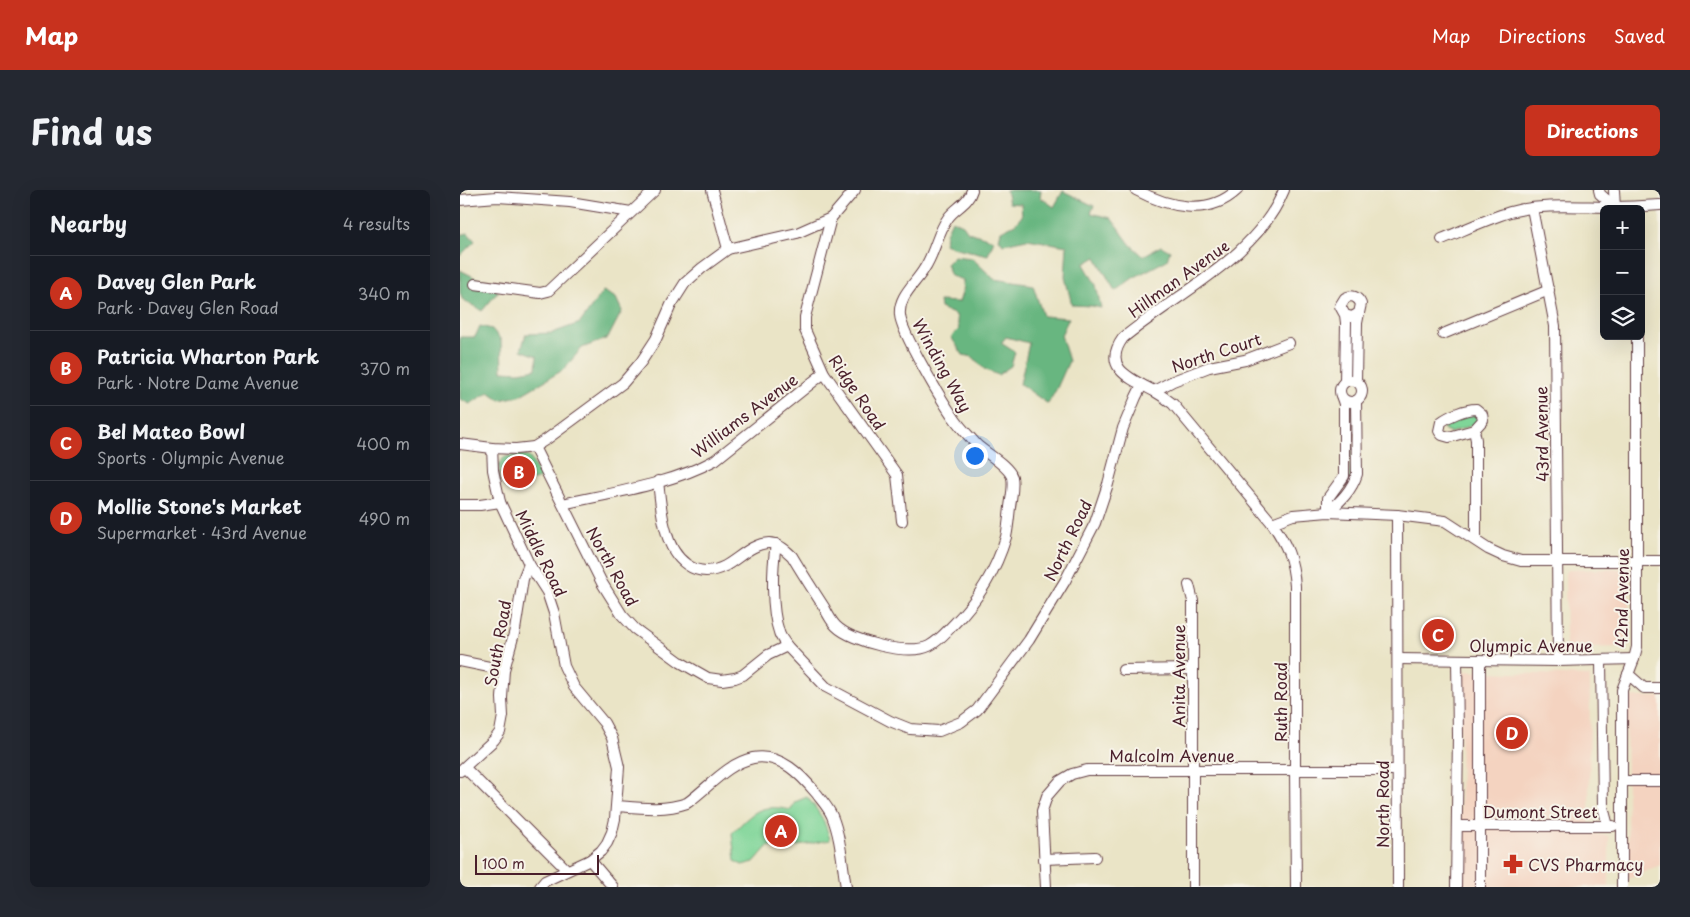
<!DOCTYPE html>
<meta charset="utf-8">
<style>
:root{--surface:#171b24;--page:#242831;--text:#f1f3f6;--muted:#9ea1a6;--line:#363941;--accent:#c8321e}
body{margin:0;font-family:"Playpen Sans",sans-serif;background:var(--page);color:var(--text)}
.controls{position:absolute;right:15px;top:15px;display:grid;overflow:hidden;border-radius:8px;box-shadow:0 5px 20px #0002}
.controls button{width:45px;height:45px;display:grid;place-items:center;padding:0;border:0;border-bottom:1px solid var(--line);background:var(--surface);color:var(--text);font:25px sans-serif}
.scale{position:absolute;left:15px;bottom:12px;width:124px;box-sizing:border-box;padding-left:5px;border:2px solid #4a1f2b;border-top:0;font-size:14px;line-height:18px;white-space:nowrap;color:#4a1f2b;-webkit-text-stroke:4px #f7f3e8;paint-order:stroke}
.you{position:absolute;left:514px;top:265px;width:18px;height:18px;margin:-12px;border:4px solid #fff;border-radius:50%;background:#1a73e8;box-shadow:0 0 0 8px #1a73e833}
.badge{display:grid;place-items:center;width:32px;height:32px;border-radius:50%;background:var(--accent);color:#fff;font-size:16px;font-weight:700}
.pin{position:absolute;translate:-50% -50%;border:2px solid #fff;box-shadow:0 1px 5px #0006}
.list{margin:0;padding:0;list-style:none}
h2{display:flex;justify-content:space-between;align-items:center;height:65px;margin:0;padding:0 20px;font-size:21px}
h2 small{font-size:16px;font-weight:400;color:var(--muted)}
.list li{display:grid;grid-template-columns:32px 1fr auto;gap:15px;align-items:center;box-sizing:border-box;height:75px;padding:0 20px;border-top:1px solid var(--line)}
.list b{display:block;font-size:19px;white-space:nowrap}
.list p{margin:0;font-size:16px;white-space:nowrap;color:var(--muted)}
.list em{font-size:16px;font-style:normal;color:var(--muted)}
.icon{flex:none;width:28px;height:28px;fill:none;stroke:currentColor;stroke-width:2;stroke-linecap:round;stroke-linejoin:round}
.map{position:relative;flex:none;width:1200px;height:697px;overflow:hidden;border-radius:8px}
header{display:flex;align-items:center;gap:30px;box-sizing:border-box;height:70px;padding:0 25px;background:var(--accent);color:#fff}
header strong{font-size:24px}
nav{display:flex;gap:28px;margin-inline-start:auto;font-size:18px}
.intro{display:flex;align-items:center;justify-content:space-between;box-sizing:border-box;height:120px;padding:0 30px}
h1{margin:0;font-size:35px}
.button{padding:12px 22px;border-radius:8px;background:var(--accent);color:#fff;font-size:18px;font-weight:700}
main{display:flex;gap:30px;padding:0 30px}
aside{flex:1;background:var(--surface);border-radius:8px;box-shadow:0 5px 20px #0002}
.map>svg:first-child{display:block}
.built{fill:#f4d3c0}
.green{fill:#7fd598;stroke:#647a62}
.forest{fill:#67b680;stroke:#586a56}
.lines{fill:none;stroke-linecap:round;stroke-linejoin:round}
.minor-casing{stroke:#623d42;stroke-width:12}
.minor{stroke:#fff;stroke-width:10}
.labels{text-anchor:middle;dominant-baseline:central;stroke-width:4;stroke-linejoin:round;paint-order:stroke}
.street-label{font-size:16px;fill:#4a1f2b;stroke:#f7f3e8}
.poi-label{font-size:16px;fill:#4a1f2b;stroke:#f7f3e8;text-anchor:start}
</style>
<header>
<strong>Map</strong>
<nav><a>Map</a><a>Directions</a><a>Saved</a></nav>
</header>
<div class="intro"><h1>Find us</h1><a class="button">Directions</a></div>
<main>
<aside>
<h2>Nearby<small>4 results</small></h2>
<ul class="list">
<li><span class="badge">A</span><div><b>Davey Glen Park</b><p>Park · Davey Glen Road</p></div><em>340 m</em></li>
<li><span class="badge">B</span><div><b>Patricia Wharton Park</b><p>Park · Notre Dame Avenue</p></div><em>370 m</em></li>
<li><span class="badge">C</span><div><b>Bel Mateo Bowl</b><p>Sports · Olympic Avenue</p></div><em>400 m</em></li>
<li><span class="badge">D</span><div><b>Mollie Stone's Market</b><p>Supermarket · 43rd Avenue</p></div><em>490 m</em></li>
</ul>
</aside>
<div class="map">
<svg width="1200" height="697" viewBox="0 0 1200 697">
<rect width="100%" height="100%" fill="#f7f3e8"/>
<filter id="ink" filterUnits="userSpaceOnUse"><feTurbulence type="fractalNoise" baseFrequency=".02" numOctaves="2"/><feDisplacementMap in="SourceGraphic" scale="10" xChannelSelector="R" yChannelSelector="G"/><feConvolveMatrix kernelMatrix="1 2 1 2 8 2 1 2 1" color-interpolation-filters="sRGB"/></filter>
<filter id="wash" filterUnits="userSpaceOnUse"><feTurbulence type="fractalNoise" baseFrequency=".0096" numOctaves="4" result="noise"/><feDisplacementMap in="SourceGraphic" scale="20" xChannelSelector="R" yChannelSelector="G"/><feGaussianBlur stdDeviation="1.12" result="paint"/><feColorMatrix in="noise" values="0 0 0 0 0 0 0 0 0 0 0 0 0 0 0 0 0 1.4 0 .05"/><feComposite in="paint" operator="in"/></filter>
<g filter="url(#wash)">
<rect width="100%" height="100%" fill="#eae4c6"/>
<!-- built -->
<g class="built">
<polygon points="1167,379 1169,383 1169,457 1109,458 1106,456 1105,383 1108,380"/>
<polygon points="1000,481 1130,486 1129,643 1149,646 1149,697 1001,697"/>
<polygon points="1166,507 1200,507 1200,675 1168,689"/>
</g>
<!-- green -->
<g class="green">
<path d="M890,217H892L893,288L878,306L876,303C902,283 883,245 890,217Z"/>
<polygon points="1014,222 1019,227 1016,234 990,243 985,241 983,236 986,232"/>
<path d="M63,265L70,268L81,288L44,297C41,288 34,272 46,267C51,265 58,266 63,265Z"/>
<path d="M347,607C358,620 366,632 370,650L337,656L323,653L307,657L294,672L282,675L275,671L272,643C294,622 299,613 331,620L335,612Z"/>
</g>
<!-- forest -->
<g class="forest">
<polygon points="546,0 581,0 580,7 594,17 603,1 634,16 631,23 651,28 670,54 683,66 701,56 710,61 707,70 673,88 655,101 636,67 624,74 636,95 641,118 632,116 612,115 605,87 607,56 567,49 543,54 539,49 541,41 555,34 562,26 561,14 549,13"/>
<polygon points="492,30 503,35 508,42 534,50 528,65 492,57 485,53 486,43"/>
<polygon points="8,43 15,51 0,66 0,45"/>
<polygon points="494,66 512,68 534,89 573,95 583,126 609,128 601,145 609,171 597,198 588,214 560,194 569,153 546,147 541,153 555,162 551,176 538,185 524,179 513,167 503,165 491,147 499,139 496,125 480,118 479,111 499,112 502,103 503,90 491,86 486,74"/>
<polygon points="0,80 18,89 33,92 38,102 22,121 2,109 0,102"/>
<polygon points="143,101 156,108 162,121 148,148 122,158 103,180 59,206 40,210 29,202 10,214 0,209 0,147 15,147 20,136 32,139 41,150 42,181 59,182 76,179 77,166 61,160 66,144 92,143 120,133"/>
</g>
</g>
<g filter="url(#ink)">
<g class="lines">
<defs>
<g id="minor">
<polyline points="252,0 268,59"/>
<path d="M676,0C708,17 748,27 777,0"/>
<path d="M824,0C797,67 716,104 663,148C641,178 671,189 694,201C701,205 707,209 713,214L812,333L833,325L868,322L937,325L985,331L1028,359L1043,366L1061,371H1200"/>
<polyline points="1139,0 1140,4 1155,17"/>
<polyline points="1154,0 1155,19"/>
<polyline points="0,10 37,7 110,12 171,22"/>
<polyline points="1072,18 1095,136 1098,471"/>
<polyline points="371,28 345,127 345,140 364,183 437,285 442,331"/>
<path d="M982,49C1004,40 1027,29 1050,22C1084,13 1119,17 1154,17C1169,17 1185,16 1200,15"/>
<polyline points="15,94 80,103 88,101 195,0"/>
<polyline points="983,144 1089,100"/>
<circle cx="891" cy="201" r="11"/>
<polyline points="896,191 897,133 899,123"/>
<path d="M885,192L886,133L885,125L880,116L885,108C892,104 898,107 901,114L899,123L892,127L885,125"/>
<polyline points="694,201 713,191 749,177 785,170 829,153"/>
<path d="M882,208L884,214V286L868,308V322C881,311 892,300 897,284L896,211"/>
<path d="M1016,219L1022,224L1023,230L1014,240L989,247L982,245L979,241L981,232C989,226 1005,219 1016,219Z"/>
<polyline points="1014,240 1016,250 1016,350"/>
<polyline points="0,254 32,258 56,259 74,257 87,249 163,193 181,172 196,149 211,115 225,93 242,78 268,59 337,43 371,28 395,0"/>
<polyline points="74,257 142,393 162,425 175,439 220,472 248,488 262,490 275,488 283,485 308,465 327,456 366,497 430,531 450,539 479,541 501,532 517,520 569,450 605,391 635,333 648,294 663,238 676,207 682,195"/>
<polyline points="32,258 33,280 40,312 69,374 87,402 94,423 104,476 114,497 144,533 152,548 159,577 155,629 152,642 147,653 141,661 130,670 85,691 80,697"/>
<path d="M198,291C200,308 201,325 206,341C213,369 235,391 265,376C278,369 293,353 309,353C318,353 326,360 332,366C342,383 353,400 364,417C367,423 371,431 376,436C392,452 449,466 469,456C479,451 486,442 494,434C518,410 536,380 546,347C548,338 549,327 550,317C551,308 554,297 552,287C548,275 525,263 516,254C509,246 500,237 494,228C482,211 441,142 440,125C438,106 456,93 464,79C475,63 477,43 488,28C496,17 508,14 512,0"/>
<path d="M103,314C151,303 212,294 255,270L364,183"/>
<polyline points="0,315 20,315 40,312"/>
<polyline points="937,325 938,697"/>
<path d="M812,333C827,355 833,369 835,396V580L836,697"/>
<path d="M316,354C312,378 311,419 319,442C320,447 324,451 327,456"/>
<polyline points="729,395 733,411 733,697"/>
<polyline points="938,469 1098,471 1174,469"/>
<polyline points="1020,470 1020,697"/>
<polyline points="1141,470 1143,617 1148,636"/>
<polyline points="0,471 44,480"/>
<polyline points="663,480 732,479"/>
<polyline points="1168,484 1184,498 1200,498"/>
<polyline points="5,578 107,680"/>
<polyline points="0,581 34,550 40,542 43,526 42,508 44,480 55,440 63,389 69,374"/>
<polyline points="1162,591 1200,591"/>
<path d="M157,616C181,618 204,621 227,613C248,598 268,573 293,568C321,563 341,585 357,604C362,611 368,617 372,626C381,648 382,673 386,697"/>
<polyline points="998,636 1153,636"/>
<polyline points="584,669 635,667"/>
<polyline points="130,670 153,697"/>
<polyline points="586,697 582,621 587,606 600,591 612,584 627,580 937,580"/>
<polyline points="996,697 998,545 997,470"/>
<polyline points="1162,697 1162,500 1174,469 1177,457 1177,146"/>
</g>
</defs>
<!-- minor casing -->
<use href="#minor" class="minor-casing"/>
<!-- minor -->
<use href="#minor" class="minor"/>
</g>
</g>
<!-- icons -->
<defs>
<symbol id="pharmacy-bare" viewBox="-9 -9 18 18"><path d="M-2-6h4v4h4v4h-4v4h-4v-4h-4v-4h4Z" fill="#c8321e" stroke="#f7f3e8" stroke-width="2.5" paint-order="stroke"/></symbol>
</defs>
<g fill-rule="evenodd">
<use href="#pharmacy-bare" x="1039" y="660" width="28" height="28"/>
</g>
<g class="labels">
<!-- street labels -->
<g class="street-label">
<text transform="translate(718 88) rotate(-36)">Hillman Avenue</text>
<text transform="translate(756 162) rotate(-18)">North Court</text>
<text transform="translate(483 175) rotate(61)">Winding Way</text>
<text transform="translate(398 202) rotate(56)">Ridge Road</text>
<text transform="translate(284 225) rotate(-37)">Williams Avenue</text>
<text transform="translate(1081 244) rotate(-91)">43rd Avenue</text>
<text transform="translate(607 350) rotate(-64)">North Road</text>
<text transform="translate(82 363) rotate(64)">Middle Road</text>
<text transform="translate(153 376) rotate(61)">North Road</text>
<text transform="translate(1161 408) rotate(-89)">42nd Avenue</text>
<text transform="translate(37 453) rotate(-80)">South Road</text>
<text x="1071" y="455">Olympic Avenue</text>
<text transform="translate(718 486) rotate(-90)">Anita Avenue</text>
<text transform="translate(820 512) rotate(-90)">Ruth Road</text>
<text x="712" y="565">Malcolm Avenue</text>
<text transform="translate(922 614) rotate(-90)">North Road</text>
<text x="1080" y="621">Dumont Street</text>
</g>
<!-- poi labels -->
<g class="poi-label">
<text x="1068" y="674">CVS Pharmacy</text>
</g>
</g>
</svg>
<div class="controls">
<button>+</button>
<button>−</button>
<button><svg class="icon" aria-label="layers" viewBox="0 0 24 24"><path d="M12 4l9 5-9 5-9-5zM3 14l9 5 9-5"/></svg></button>
</div>
<div class="scale">100 m</div>
<div class="you"></div>
<div class="pin badge" style="left:321px;top:641px">A</div>
<div class="pin badge" style="left:59px;top:282px">B</div>
<div class="pin badge" style="left:978px;top:445px">C</div>
<div class="pin badge" style="left:1052px;top:543px">D</div>
</div>
</main>
